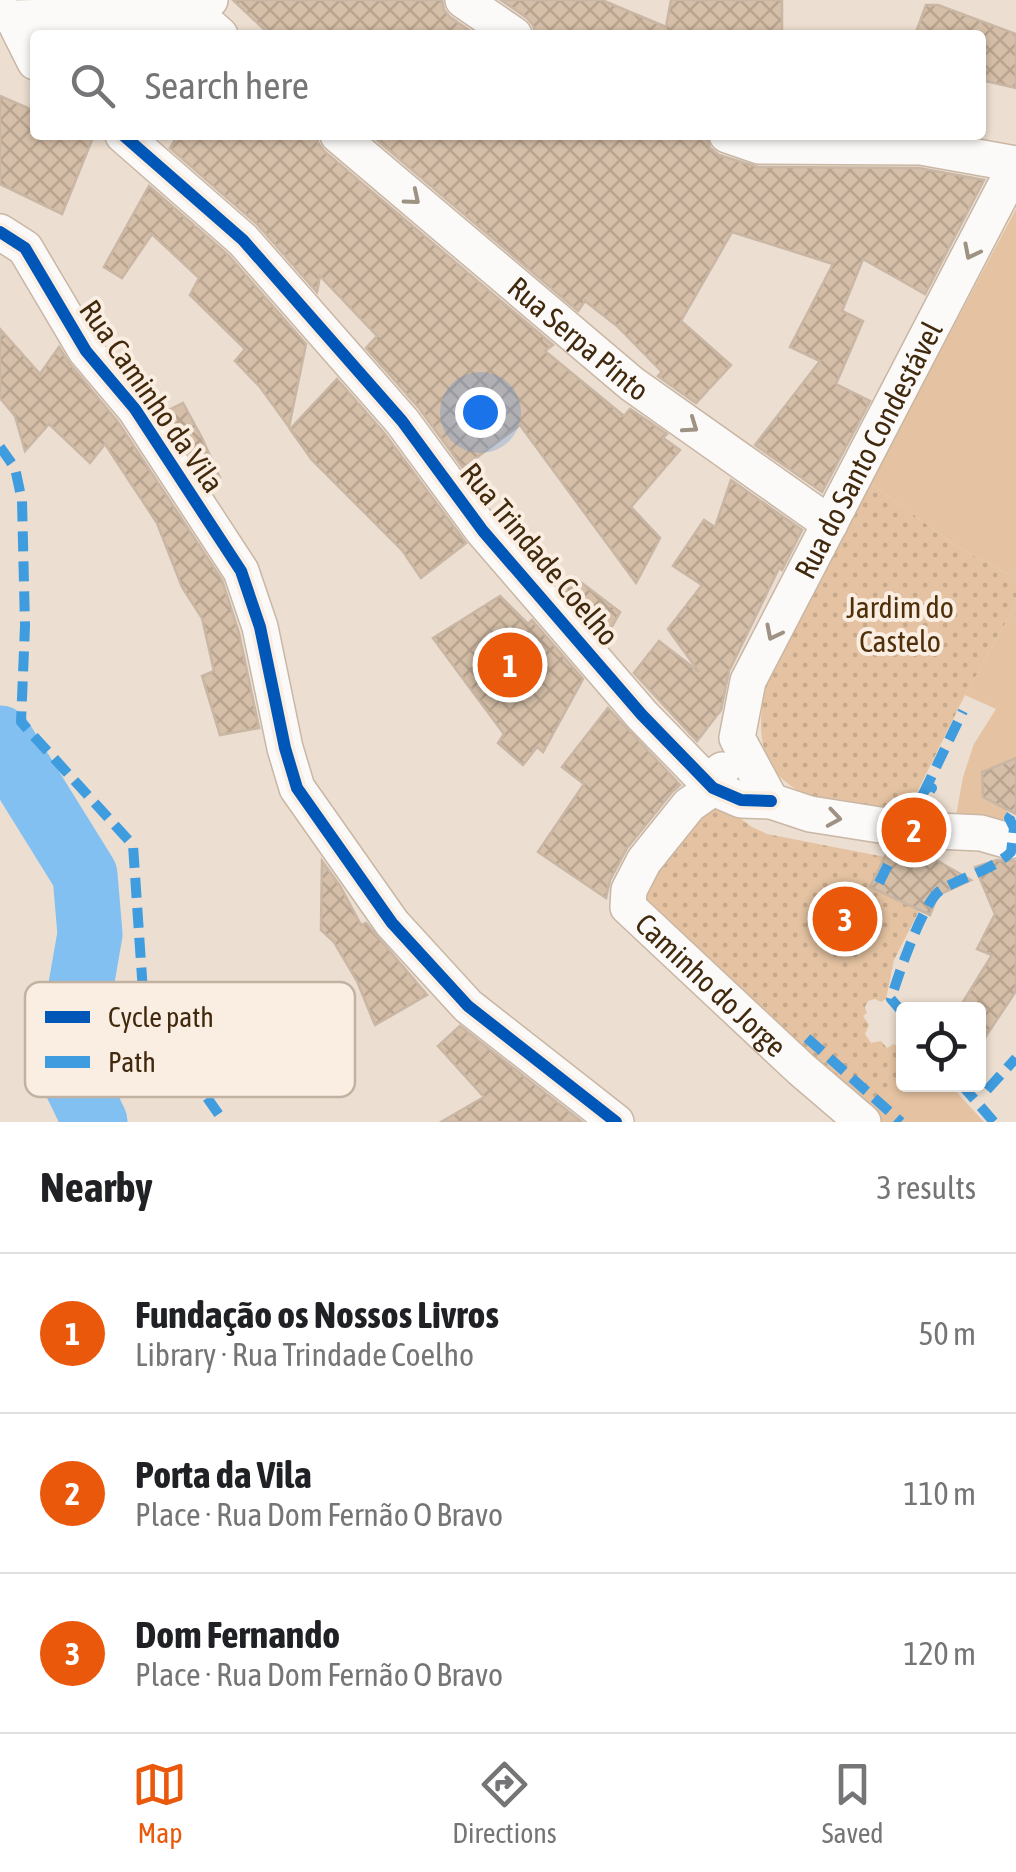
<!DOCTYPE html>
<meta charset="utf-8">
<style>
:root{--surface:#fff;--page:#f2f2f2;--text:#202124;--muted:#757577;--line:#e0e0e0;--accent:#ea580c}
body{margin:0;font-family:"Asap Condensed",sans-serif;background:var(--page);color:var(--text)}
.controls{position:absolute;right:30px;bottom:30px;display:grid;overflow:hidden;border-radius:10px;box-shadow:0 2px 8px #0004}
.controls button{width:90px;height:90px;display:grid;place-items:center;padding:0;border:0;border-bottom:2px solid var(--line);background:var(--surface);color:var(--text);font:50px sans-serif}
.you{position:absolute;left:480px;top:412px;width:35px;height:35px;margin:-25px;border:8px solid #fff;border-radius:50%;background:#1a73e8;box-shadow:0 0 0 15px #1a73e833}
.badge{display:grid;place-items:center;width:65px;height:65px;border-radius:50%;background:var(--accent);color:#fff;font-size:32px;font-weight:700}
.pin{position:absolute;translate:-50% -50%;border:5px solid #fff;box-shadow:0 2px 10px #0006}
.list{margin:0;padding:0;list-style:none}
h2{display:flex;justify-content:space-between;align-items:center;height:130px;margin:0;padding:0 40px;font-size:42px}
h2 small{font-size:32px;font-weight:400;color:var(--muted)}
.list li{display:grid;grid-template-columns:65px 1fr auto;gap:30px;align-items:center;box-sizing:border-box;height:160px;padding:0 40px;border-top:2px solid var(--line)}
.list b{display:block;font-size:38px;white-space:nowrap}
.list p{margin:0;font-size:32px;white-space:nowrap;color:var(--muted)}
.list em{font-size:32px;font-style:normal;color:var(--muted)}
.icon{flex:none;width:55px;height:55px;fill:none;stroke:currentColor;stroke-width:2;stroke-linecap:round;stroke-linejoin:round}
.map{position:relative;flex:none;width:1016px;height:1122px;overflow:hidden}
.search{position:absolute;background:var(--surface);box-shadow:0 2px 8px #0004;left:30px;right:30px;top:30px;height:110px;display:flex;align-items:center;gap:25px;box-sizing:border-box;padding:0 35px;border-radius:10px;color:var(--muted);font-size:38px}
.sheet{height:610px;background:var(--surface)}
nav{display:flex;justify-content:space-around;align-items:center;box-sizing:border-box;height:140px;border-top:2px solid var(--line);background:var(--surface);font-size:28px;color:var(--muted)}
nav a{display:grid;justify-items:center;gap:5px}
nav .on{color:var(--accent)}
.map>svg:first-child{display:block}
.park{fill:#e5c3a2}
.garden{fill:url(#garden-dots)}
.lines{fill:none;stroke-linecap:round;stroke-linejoin:round}
.river{stroke:#81c0f0;stroke-width:65}
.building{fill:url(#building-cross-hatch);stroke:#c9b6a4;stroke-width:2.5}
.street-casing{stroke:#c9b7a5;stroke-width:38}
.street{stroke:#fcfaf8;stroke-width:35}
.quiet{stroke:#3f9cde;stroke-width:10;stroke-dasharray:20 10;stroke-linecap:butt}
.cycleway-casing{stroke:#faede1;stroke-width:19}
.cycleway{stroke:#0057b8;stroke-width:12}
.oneway{stroke:#9e9283}
.labels{text-anchor:middle;dominant-baseline:central;stroke-width:8;stroke-linejoin:round;paint-order:stroke}
.street-label{font-size:30px;fill:#41290e;stroke:#faede1}
.park-label{font-size:30px;fill:#50300a;stroke:#faede1}
.key{fill:#faede1;stroke:#c2b2a2;stroke-width:2.5}
.key-label{font-size:28px;fill:#41290e}
</style>
<div class="map">
<svg width="1016" height="1122" viewBox="0 0 1016 1122">
<defs>
<pattern id="garden-dots" width="8" height="8" patternUnits="userSpaceOnUse" patternTransform="scale(2.5)"><rect width="8" height="8" fill="#e5c3a2"/><path d="M2 2h.1M6 6h.1" fill="none" stroke="#c6a88a" stroke-width="1.8" stroke-linecap="round"/></pattern>
<pattern id="building-cross-hatch" width="8" height="8" patternUnits="userSpaceOnUse" patternTransform="scale(2.5)"><rect width="8" height="8" fill="#d5bfa8"/><path d="M0 0l8 8M0 8l8-8" fill="none" stroke="#b8a48f"/></pattern>
</defs>
<rect width="100%" height="100%" fill="#ecded0"/>
<!-- park -->
<g class="park">
<polygon points="1016,209 1016,578 959,548 870,483"/>
<polygon points="1016,604 1016,768 1004,763 982,772 983,797 1008,810 1001,824 955,821 963,777 974,744 996,709 965,695"/>
<polygon points="903,1083 950,1085 984,1122 878,1122 868,1114"/>
</g>
<!-- garden -->
<g class="garden">
<path d="M870,483L959,548L1016,578V604L965,695L903,821C819,801 740,797 766,685Z"/>
<polygon points="725,807 752,827 767,834 885,857 921,907 894,960 886,999 881,1002 875,999 868,1001 865,1007 867,1013 863,1016 869,1025 865,1034 871,1043 881,1041 887,1048 894,1044 899,1048 903,1047 903,1083 868,1114 642,907 648,869 696,812"/>
</g>
<g class="lines">
<!-- river -->
<polyline class="river" points="0,738 85,875 90,934 74,1026 72,1075 95,1122"/>
</g>
<!-- building -->
<g class="building">
<polygon points="233,0 442,0 444,10 450,17 470,31 468,35 270,35"/>
<polygon points="501,0 602,0 666,27 671,0 782,0 782,35 536,35 533,25 527,18"/>
<polygon points="926,5 938,5 1016,34 1016,88 981,80 981,35 915,35"/>
<polygon points="0,96 35,111 35,135 94,135 62,214 0,184"/>
<polygon points="178,135 317,135 318,143 324,151 553,345 545,351 624,416 630,409 667,434 663,438 680,450 631,507 660,538 636,583 520,425 463,468 419,408 366,348 377,336 320,276 317,292 257,224 170,148"/>
<polygon points="371,135 706,135 710,148 719,155 758,167 919,168 984,180 925,294 863,259 842,311 863,321 836,384 870,401 822,492 755,445 820,361 790,347 833,264 732,232 681,321 731,365 696,403 658,376 662,372 617,326 585,301 578,311"/>
<polygon points="149,186 228,255 306,344 289,427 260,387 235,361 245,349 190,295 199,278 152,234 122,278 104,267"/>
<polygon points="0,329 40,374 59,347 70,364 118,422 222,580 239,633 259,728 220,735 202,676 214,671 202,618 182,587 157,523 105,444 90,463 49,424 25,451 15,416 0,398"/>
<polygon points="337,379 385,434 466,543 421,578 402,550 312,460 290,429"/>
<polygon points="183,403 202,438 220,478 210,485 163,413"/>
<polygon points="731,480 802,530 782,570 779,568 729,671 721,710 697,741 634,673 659,641 699,672 668,629 702,585 673,566 704,520 715,527"/>
<polygon points="574,577 620,612 605,639 562,589"/>
<polygon points="500,596 528,624 532,620 583,679 543,752 537,747 523,765 498,743 504,734 433,638"/>
<polygon points="608,708 680,785 672,792 627,848 610,880 606,898 538,852 584,784 562,767"/>
<polygon points="1016,758 1016,814 983,797 982,772"/>
<polygon points="889,848 922,852 971,880 938,895 930,915 870,887"/>
<polygon points="997,860 1016,861 1016,991 978,1048 978,1010 958,1010 992,955 977,949 995,914 975,867"/>
<polygon points="322,861 340,886 361,925 366,923 427,995 375,1025 357,981 334,942 321,930"/>
<polygon points="460,1026 582,1122 441,1122 484,1097 438,1046"/>
</g>
<g class="lines">
<defs>
<g id="street">
<polyline points="463,0 514,35"/>
<polyline points="0,13 13,18 196,14 210,0"/>
<polyline points="196,14 220,35"/>
<polyline points="13,18 35,62"/>
<polyline points="123,135 243,240 402,421 483,531 642,715 713,788 741,800 771,801 810,814 899,828"/>
<path id="s1" d="M338,135L632,384L830,524"/>
<polyline points="727,135 759,146 921,147 1016,164"/>
<polyline points="0,232 25,248 86,351 135,409 241,571 260,627 285,748 297,788 392,923 468,1006 616,1122"/>
<path id="s2" d="M722,770L713,788L689,805L644,861L629,890L628,907L801,1069L863,1122"/>
<path id="s3" d="M771,801L737,738L748,681L1016,165"/>
<polyline points="914,830 981,833 1009,841"/>
</g>
</defs>
<!-- street casing -->
<use href="#street" class="street-casing"/>
<!-- street -->
<use href="#street" class="street"/>
<!-- quiet -->
<g class="quiet">
<polyline points="0,447 15,468 22,501 25,626 21,722 133,845 144,1007 224,1122"/>
<polyline points="930,791 932,788 927,786 963,711"/>
<polyline points="879,883 927,786"/>
<path d="M904,1014L891,999C898,976 923,901 941,890C964,876 991,871 1011,852L1014,828L1009,818L1016,808"/>
<polyline points="807,1038 901,1122"/>
<polyline points="961,1084 994,1122"/>
<polyline points="987,1090 1016,1058"/>
</g>
<defs>
<g id="cycleway">
<polyline points="123,135 243,240 402,421 483,531 642,715 713,788 741,800 771,801"/>
<polyline points="0,232 25,248 86,351 135,409 241,571 260,627 285,748 297,788 392,923 468,1006 616,1122"/>
</g>
</defs>
<!-- cycleway casing -->
<use href="#cycleway" class="cycleway-casing"/>
<!-- cycleway -->
<use href="#cycleway" class="cycleway"/>
</g>
<!-- one-way arrows -->
<defs><path id="oneway-chevron" d="M-2-3.5L2.5 0L-2 3.5" fill="none" stroke-width="1.6" stroke-linecap="round" stroke-linejoin="round" transform="scale(2.5)"/></defs>
<g class="oneway">
<use href="#oneway-chevron" transform="translate(413 198) rotate(40)"/>
<use href="#oneway-chevron" transform="translate(971 252) rotate(117)"/>
<use href="#oneway-chevron" transform="translate(691 426) rotate(35)"/>
<use href="#oneway-chevron" transform="translate(773 633) rotate(117)"/>
<use href="#oneway-chevron" transform="translate(834 818) rotate(9)"/>
</g>
<g class="labels">
<!-- street labels -->
<g class="street-label">
<text stroke="none"><textPath href="#s1" startOffset="315">Rua Serpa Pínto</textPath></text>
<text transform="translate(152 396) rotate(55)">Rua Caminho da Vila</text>
<text stroke="none"><textPath href="#s3" startOffset="390">Rua do Santo Condestável</textPath></text>
<text transform="translate(540 554) rotate(50)">Rua Trindade Coelho</text>
<text stroke="none"><textPath href="#s2" startOffset="285">Caminho do Jorge</textPath></text>
</g>
<!-- park labels -->
<g class="park-label">
<text x="900" y="607">Jardim do<tspan x="900" dy="34">Castelo</tspan></text>
</g>
</g>
<!-- legend -->
<rect x="25" y="982" width="330" height="115" rx="15" class="key"/>
<rect x="45" y="1011" width="45" height="12" fill="#0057b8"/>
<rect x="45" y="1056" width="45" height="12" fill="#3f9cde"/>
<g class="key-label">
<text x="108" y="1027">Cycle path</text>
<text x="108" y="1072">Path</text>
</g>
</svg>
<div class="controls">
<button><svg class="icon" aria-label="locate" viewBox="0 0 24 24"><circle cx="12" cy="12" r="6"/><path d="M12 2v4M12 18v4M2 12h4M18 12h4"/></svg></button>
</div>
<div class="you"></div>
<div class="pin badge" style="left:510px;top:665px">1</div>
<div class="pin badge" style="left:914px;top:830px">2</div>
<div class="pin badge" style="left:845px;top:919px">3</div>
<div class="search"><svg class="icon" aria-label="search" viewBox="0 0 24 24"><circle cx="10" cy="10" r="6"/><path d="M15 15l6 6"/></svg>Search here</div>
</div>
<section class="sheet">
<h2>Nearby<small>3 results</small></h2>
<ul class="list">
<li><span class="badge">1</span><div><b>Fundação os Nossos Livros</b><p>Library · Rua Trindade Coelho</p></div><em>50 m</em></li>
<li><span class="badge">2</span><div><b>Porta da Vila</b><p>Place · Rua Dom Fernão O Bravo</p></div><em>110 m</em></li>
<li><span class="badge">3</span><div><b>Dom Fernando</b><p>Place · Rua Dom Fernão O Bravo</p></div><em>120 m</em></li>
</ul>
</section>
<nav>
<a class="on"><svg class="icon" aria-label="map" viewBox="0 0 24 24"><path d="M3 6l6-2 6 2 6-2v14l-6 2-6-2-6 2zM9 4v14M15 6v14"/></svg>Map</a>
<a><svg class="icon" aria-label="directions" viewBox="0 0 24 24"><path d="M12 3l9 9-9 9-9-9zM9 14v-3h6M13 9l2 2-2 2"/></svg>Directions</a>
<a><svg class="icon" aria-label="saved" viewBox="0 0 24 24"><path d="M7 4h10v16l-5-4-5 4z"/></svg>Saved</a>
</nav>
